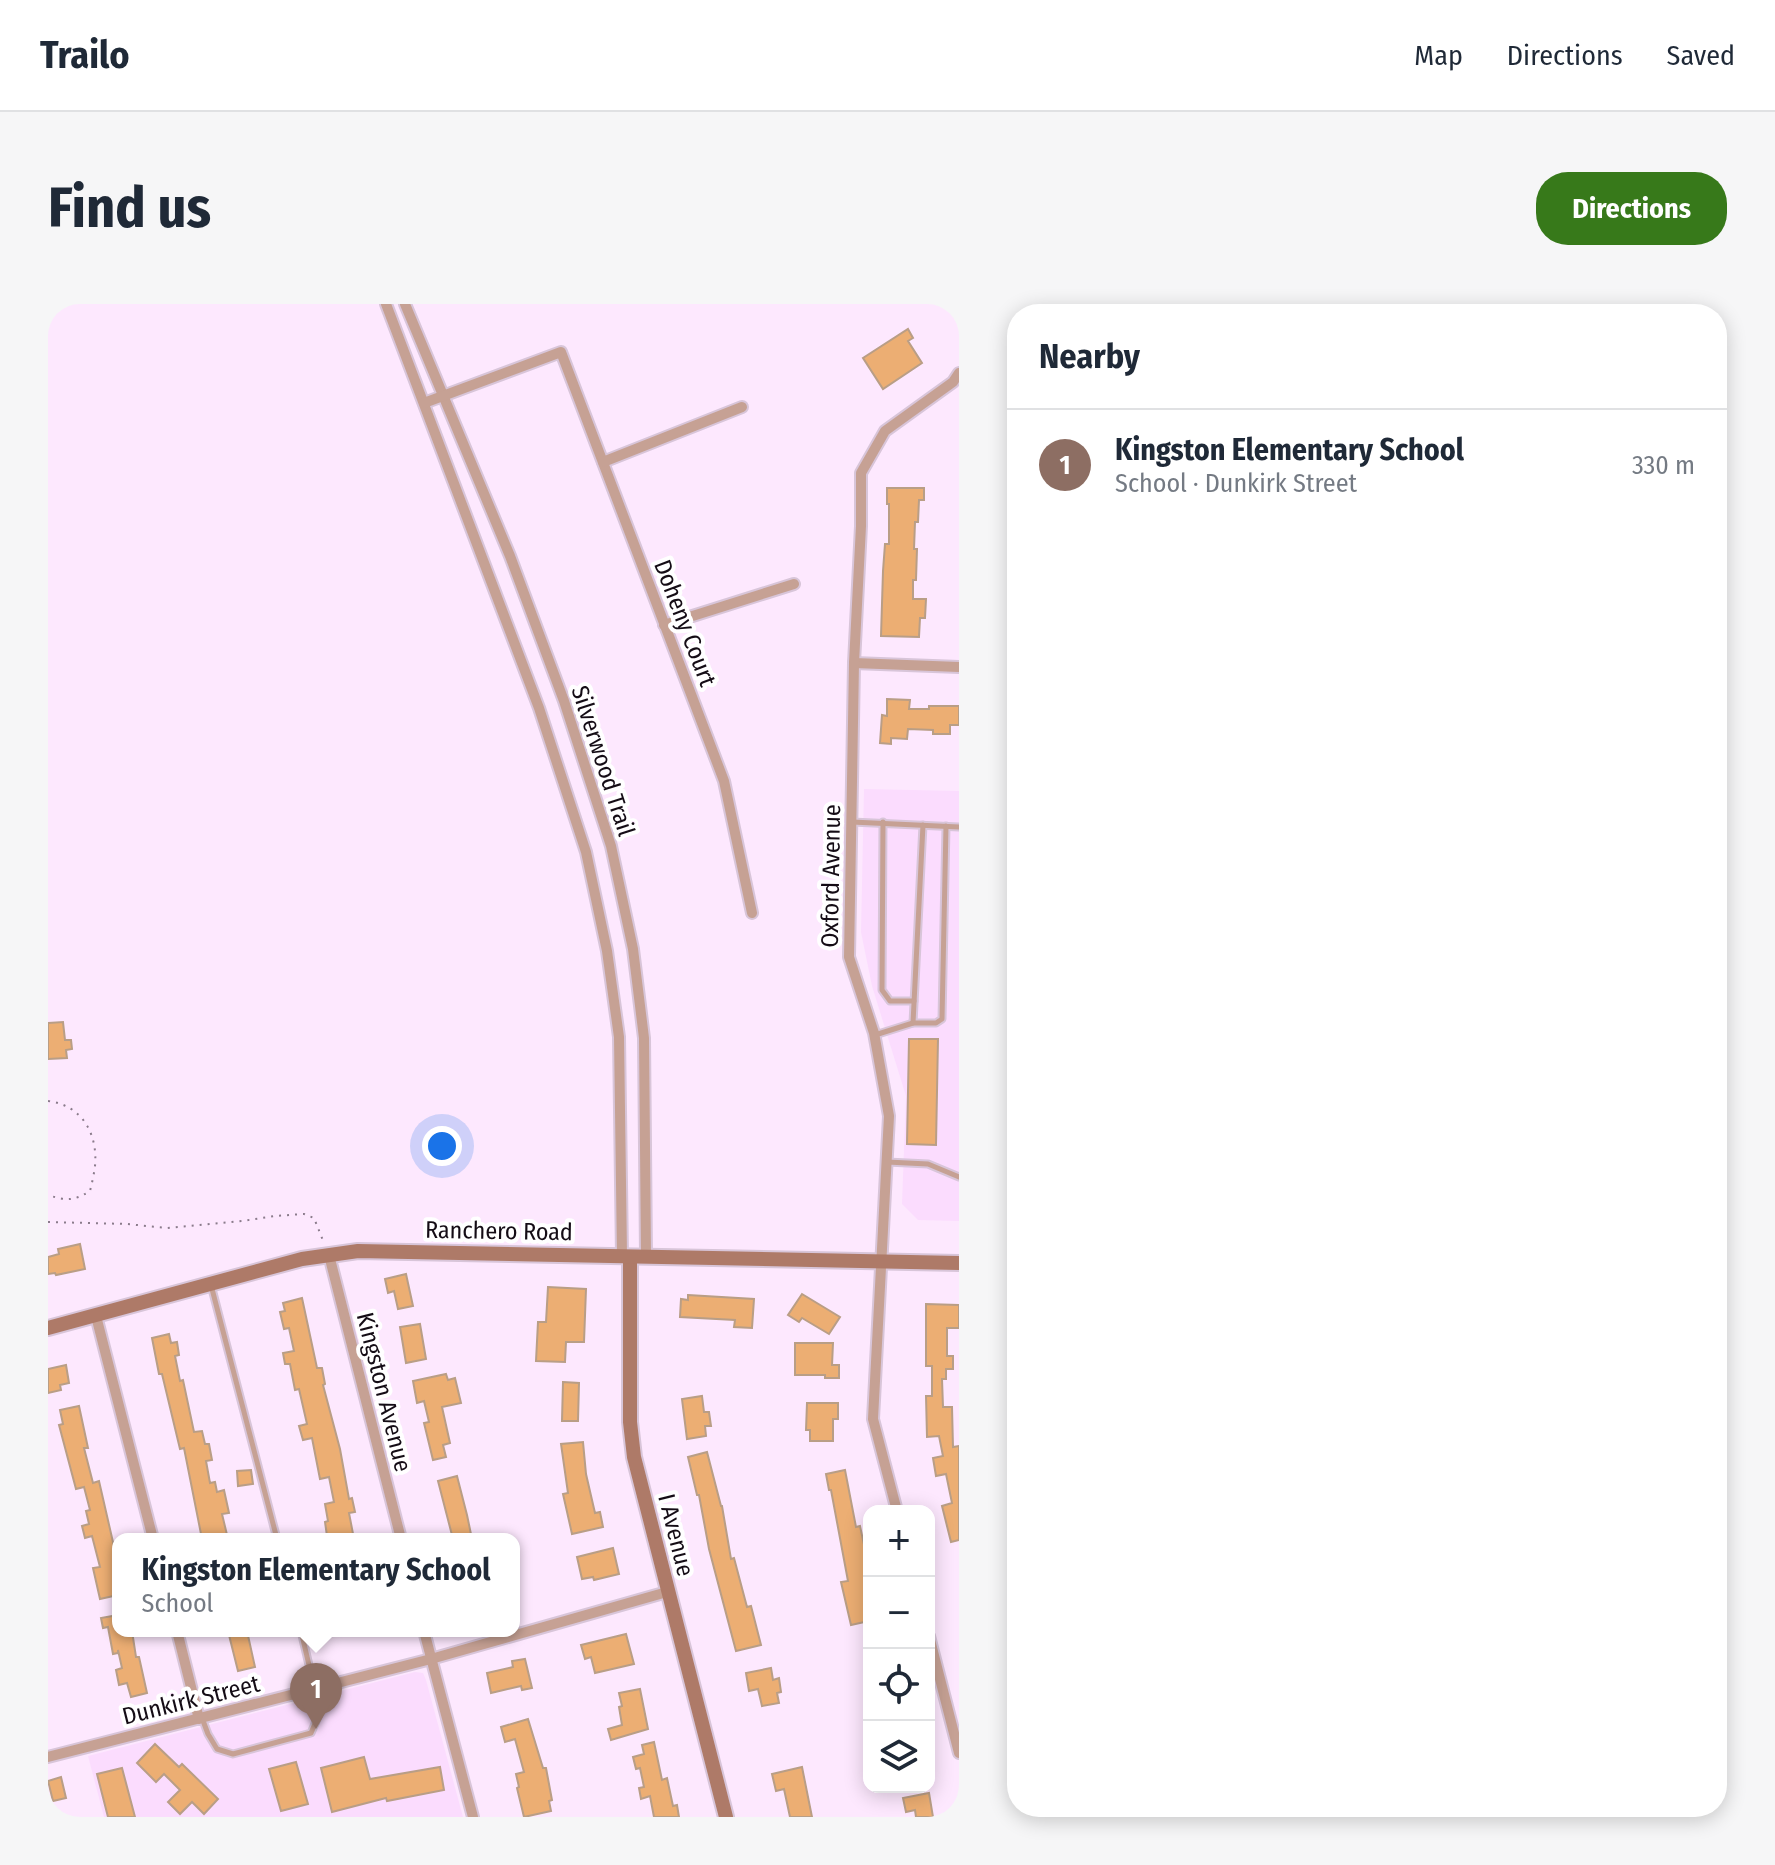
<!DOCTYPE html>
<meta charset="utf-8">
<style>
:root{--surface:#fff;--page:#f6f6f7;--text:#1f2937;--muted:#747a83;--line:#e0e1e3;--accent:#37791a}
body{margin:0;font-family:"Fira Sans Condensed",sans-serif;background:var(--page);color:var(--text)}
.controls{position:absolute;right:24px;bottom:24px;display:grid;overflow:hidden;border-radius:16px;box-shadow:0 4px 20px #0003}
.controls button{width:72px;height:72px;display:grid;place-items:center;padding:0;border:0;border-bottom:2px solid var(--line);background:var(--surface);color:var(--text);font:40px sans-serif}
.you{position:absolute;left:394px;top:842px;width:28px;height:28px;margin:-20px;border:6px solid #fff;border-radius:50%;background:#1a73e8;box-shadow:0 0 0 12px #1a73e833}
.badge{display:grid;place-items:center;width:52px;height:52px;border-radius:50%;background:var(--accent);color:#fff;font-size:26px;font-weight:700}
.pin{position:absolute;translate:-50% -66px;filter:drop-shadow(0 2px 4px #0008)}
.pin::after{content:'';position:absolute;top:42px;width:28px;height:24px;background:inherit;clip-path:polygon(0 0,100% 0,50% 100%)}
.popup{position:absolute;left:64px;top:1229px;width:408px;height:104px;box-sizing:border-box;display:grid;place-content:center;border-radius:16px;background:var(--surface);filter:drop-shadow(0 2px 6px #0005);font-size:26px;white-space:nowrap;color:var(--muted)}
.popup b{font-size:30px;color:var(--text)}
.popup::after{content:'';position:absolute;left:50%;top:100%;margin-left:-16px;border:16px solid transparent;border-top-color:var(--surface)}
.list{margin:0;padding:0;list-style:none}
h2{display:flex;justify-content:space-between;align-items:center;height:104px;margin:0;padding:0 32px;font-size:34px}
h2 small{font-size:26px;font-weight:400;color:var(--muted)}
.list li{display:grid;grid-template-columns:52px 1fr auto;gap:24px;align-items:center;box-sizing:border-box;height:112px;padding:0 32px;border-top:2px solid var(--line)}
.list b{display:block;font-size:30px;white-space:nowrap}
.list p{margin:0;font-size:26px;white-space:nowrap;color:var(--muted)}
.list em{font-size:26px;font-style:normal;color:var(--muted)}
.icon{flex:none;width:44px;height:44px;fill:none;stroke:currentColor;stroke-width:2;stroke-linecap:round;stroke-linejoin:round}
.map{position:relative;flex:none;width:911px;height:1513px;overflow:hidden;border-radius:32px}
header{display:flex;align-items:center;gap:48px;box-sizing:border-box;height:112px;padding:0 40px;background:var(--surface);border-bottom:2px solid var(--line)}
header strong{font-size:38px}
nav{display:flex;gap:44px;margin-inline-start:auto;font-size:28px}
.intro{display:flex;align-items:center;justify-content:space-between;box-sizing:border-box;height:192px;padding:0 48px}
h1{margin:0;font-size:56px}
.button{padding:20px 36px;border-radius:32px;background:var(--accent);color:#fff;font-size:28px;font-weight:700}
main{display:flex;gap:48px;padding:0 48px}
aside{flex:1;background:var(--surface);border-radius:32px;box-shadow:0 4px 20px #0003}
.map>svg:first-child{display:block}
.built{fill:#fbdcfe}
.building{fill:#ecae73;stroke:#b99e86;stroke-width:2}
.lines{fill:none;stroke-linecap:round;stroke-linejoin:round}
.service-casing{stroke:#d8c5d9;stroke-width:9}
.minor-casing{stroke:#d8c5d9;stroke-width:14}
.secondary-casing{stroke:#d8c5d9;stroke-width:18}
.path{stroke:#8a7b8b;stroke-width:2;stroke-dasharray:2 6;stroke-linecap:butt}
.service{stroke:#c6a194;stroke-width:5}
.minor{stroke:#c6a194;stroke-width:10}
.secondary{stroke:#ae7a68;stroke-width:14}
.labels{text-anchor:middle;dominant-baseline:central;stroke-width:8;stroke-linejoin:round;paint-order:stroke}
.street-label{font-size:24px;fill:#140c15;stroke:#fff}
</style>
<header>
<strong>Trailo</strong>
<nav><a>Map</a><a>Directions</a><a>Saved</a></nav>
</header>
<div class="intro"><h1>Find us</h1><a class="button">Directions</a></div>
<main>
<div class="map">
<svg width="911" height="1513" viewBox="0 0 911 1513">
<rect width="100%" height="100%" fill="#fde8fe"/>
<!-- built -->
<g class="built">
<polygon points="816,485 911,487 911,917 870,916 854,900 858,792 824,682 813,628"/>
<polygon points="367,1368 375,1369 378,1376 415,1513 56,1513 40,1452"/>
</g>
<!-- building -->
<g class="building">
<polygon points="860,25 865,34 860,37 874,59 835,85 815,54"/>
<polygon points="839,184 876,184 876,196 871,196 870,218 867,218 866,245 869,245 868,276 865,276 865,295 878,295 877,314 872,314 871,333 833,332 835,267 837,240 841,240 841,200 839,200"/>
<polygon points="839,395 862,396 861,405 881,405 881,402 911,402 911,421 902,421 902,430 885,430 885,426 860,425 859,435 843,434 843,440 832,439 834,411 839,412"/>
<polygon points="15,718 17,736 23,736 24,745 18,746 19,754 0,755 0,719"/>
<polygon points="861,735 890,735 888,841 859,840"/>
<polygon points="32,940 37,965 8,971 7,969 0,970 0,953 11,950 10,945"/>
<polygon points="358,970 365,1002 350,1005 346,987 340,989 337,975"/>
<polygon points="500,983 538,985 536,1038 518,1038 517,1058 488,1057 490,1018 498,1018"/>
<polygon points="754,990 792,1013 781,1030 754,1014 751,1018 740,1011"/>
<polygon points="640,991 706,995 704,1024 686,1023 687,1016 632,1013 633,995 640,996"/>
<polygon points="254,994 269,1064 274,1064 277,1080 275,1081 292,1145 301,1195 304,1194 307,1208 301,1209 306,1235 286,1235 285,1231 279,1232 277,1218 280,1217 277,1200 286,1198 281,1173 272,1175 264,1134 255,1136 251,1122 259,1120 251,1085 247,1086 242,1060 237,1060 235,1049 246,1047 241,1024 236,1025 232,1008 237,1007 235,999"/>
<polygon points="878,1000 911,1001 911,1024 899,1024 899,1052 905,1052 905,1065 898,1065 898,1075 894,1075 895,1103 904,1103 905,1143 911,1142 911,1236 903,1238 894,1202 904,1199 898,1170 888,1172 885,1154 895,1152 891,1132 879,1133 878,1092 884,1092 884,1062 878,1062"/>
<polygon points="372,1020 378,1055 358,1059 352,1023"/>
<polygon points="121,1030 123,1039 129,1038 131,1051 127,1052 132,1077 135,1076 146,1128 154,1127 157,1140 161,1140 164,1156 158,1157 162,1179 167,1178 169,1188 176,1186 181,1209 174,1210 180,1235 154,1235 136,1144 132,1145 114,1070 111,1070 104,1034"/>
<polygon points="747,1039 785,1039 784,1061 791,1061 791,1074 777,1074 777,1071 747,1071"/>
<polygon points="18,1061 21,1079 12,1081 13,1086 0,1089 0,1065"/>
<polygon points="398,1070 400,1076 407,1074 413,1099 394,1103 402,1139 395,1141 398,1153 385,1156 376,1119 381,1118 376,1097 369,1099 365,1077"/>
<polygon points="515,1078 531,1079 530,1117 514,1117"/>
<polygon points="654,1092 656,1108 661,1108 663,1122 657,1122 658,1132 639,1135 634,1095"/>
<polygon points="759,1099 790,1099 790,1115 785,1115 785,1137 762,1137 762,1126 758,1126"/>
<polygon points="31,1102 40,1144 36,1144 45,1179 51,1177 70,1260 70,1291 52,1295 45,1264 52,1263 44,1232 37,1234 34,1222 41,1220 38,1207 42,1206 36,1183 28,1185 11,1121 15,1120 12,1106"/>
<polygon points="535,1138 538,1170 547,1209 552,1208 555,1223 524,1230 515,1190 520,1189 513,1140"/>
<polygon points="659,1148 673,1202 674,1202 683,1255 686,1254 699,1303 703,1302 713,1341 688,1347 661,1245 651,1191 649,1191 640,1153"/>
<polygon points="203,1166 205,1180 190,1182 189,1167"/>
<polygon points="797,1166 808,1223 812,1222 821,1264 821,1317 803,1321 793,1278 800,1277 783,1186 781,1186 778,1170"/>
<polygon points="409,1172 419,1211 424,1235 405,1235 390,1177"/>
<polygon points="565,1244 571,1270 546,1276 545,1273 534,1275 529,1253"/>
<polygon points="70,1311 70,1327 84,1327 88,1353 91,1353 99,1389 83,1393 79,1379 71,1381 68,1366 74,1364 70,1346 70,1349 65,1350 60,1323 55,1324 53,1314"/>
<polygon points="199,1327 207,1363 190,1367 181,1331"/>
<polygon points="578,1330 586,1360 547,1369 543,1353 537,1355 533,1341"/>
<polygon points="477,1355 484,1384 474,1386 473,1382 443,1389 439,1369 465,1363 464,1357"/>
<polygon points="723,1364 725,1376 731,1374 733,1388 729,1389 731,1399 714,1402 710,1385 701,1387 698,1369"/>
<polygon points="592,1385 600,1425 563,1436 560,1425 574,1421 571,1403 574,1402 571,1389"/>
<polygon points="480,1415 495,1464 498,1464 504,1496 501,1497 503,1507 476,1513 469,1484 471,1483 468,1470 476,1468 467,1435 457,1438 453,1423"/>
<polygon points="606,1438 614,1476 619,1474 625,1502 629,1501 631,1513 606,1513 602,1492 593,1495 591,1484 596,1483 592,1464 588,1465 585,1453 596,1450 594,1441"/>
<polygon points="107,1440 131,1463 134,1460 170,1495 156,1510 144,1498 132,1510 120,1498 132,1486 116,1470 108,1478 89,1459"/>
<polygon points="316,1453 322,1475 392,1463 396,1486 339,1497 338,1494 284,1508 273,1464"/>
<polygon points="248,1458 260,1500 233,1507 221,1465"/>
<polygon points="754,1463 764,1513 742,1513 736,1485 728,1487 724,1470"/>
<polygon points="74,1464 87,1513 60,1513 49,1470"/>
<polygon points="13,1473 18,1494 5,1497 0,1477"/>
<polygon points="881,1489 885,1513 868,1513 867,1506 858,1508 855,1494"/>
</g>
<g class="lines">
<defs>
<g id="service">
<polyline points="804,518 911,523"/>
<polyline points="835,518 834,686 842,697 866,697"/>
<polyline points="865,719 875,521"/>
<polyline points="827,731 865,719 888,719 894,715 898,522"/>
<polyline points="839,858 880,860 911,873"/>
<polyline points="163,981 229,1235"/>
<polyline points="154,1414 160,1430 169,1445 185,1450 263,1429 272,1408 253,1327"/>
</g>
<g id="minor">
<polyline points="338,0 491,404 538,548 559,647 571,733 574,952"/>
<polyline points="357,0 462,252 516,397 563,542 585,645 596,734 598,952"/>
<polyline points="376,99 513,48 676,477 704,609"/>
<polyline points="555,158 694,103"/>
<polyline points="616,321 746,280"/>
<polyline points="806,359 911,363"/>
<polyline points="281,951 353,1235"/>
<polyline points="48,1012 105,1235"/>
<polyline points="849,1207 825,1115 841,812 826,729 801,653 806,359 813,222 813,169 837,127 905,78 911,69"/>
<polyline points="129,1327 151,1415"/>
<polyline points="376,1327 425,1513"/>
<polyline points="881,1332 911,1449"/>
<polyline points="0,1453 383,1355 619,1288"/>
</g>
<g id="secondary">
<polyline points="582,953 582,1118 586,1153 678,1513"/>
<polyline points="0,1024 254,955 310,947 911,959"/>
</g>
</defs>
<!-- service casing -->
<use href="#service" class="service-casing"/>
<!-- minor casing -->
<use href="#minor" class="minor-casing"/>
<!-- secondary casing -->
<use href="#secondary" class="secondary-casing"/>
<!-- path -->
<g class="path">
<path d="M0,797C34,801 50,830 47,862C46,870 44,879 42,887C26,897 18,897 0,891"/>
<polyline points="0,918 79,920 119,924 194,917 227,912 256,910 266,914 276,939"/>
</g>
<!-- service -->
<use href="#service" class="service"/>
<!-- minor -->
<use href="#minor" class="minor"/>
<!-- secondary -->
<use href="#secondary" class="secondary"/>
</g>
<g class="labels">
<!-- street labels -->
<g class="street-label">
<text transform="translate(637 319) rotate(69)">Doheny Court</text>
<text transform="translate(555 457) rotate(72)">Silverwood Trail</text>
<text transform="translate(783 572) rotate(-89)">Oxford Avenue</text>
<text transform="translate(451 927) rotate(1)">Ranchero Road</text>
<text transform="translate(336 1088) rotate(76)">Kingston Avenue</text>
<text transform="translate(628 1231) rotate(76)">I Avenue</text>
<text transform="translate(143 1396) rotate(-14)">Dunkirk Street</text>
</g>
</g>
</svg>
<div class="controls">
<button>+</button>
<button>−</button>
<button><svg class="icon" aria-label="locate" viewBox="0 0 24 24"><circle cx="12" cy="12" r="6"/><path d="M12 2v4M12 18v4M2 12h4M18 12h4"/></svg></button>
<button><svg class="icon" aria-label="layers" viewBox="0 0 24 24"><path d="M12 4l9 5-9 5-9-5zM3 14l9 5 9-5"/></svg></button>
</div>
<div class="you"></div>
<div class="pin badge" style="left:268px;top:1425px;background:#8d6e63">1</div>
<div class="popup"><b>Kingston Elementary School</b>School</div>
</div>
<aside>
<h2>Nearby<small></small></h2>
<ul class="list">
<li><span class="badge" style="background:#8d6e63">1</span><div><b>Kingston Elementary School</b><p>School · Dunkirk Street</p></div><em>330 m</em></li>
</ul>
</aside>
</main>
